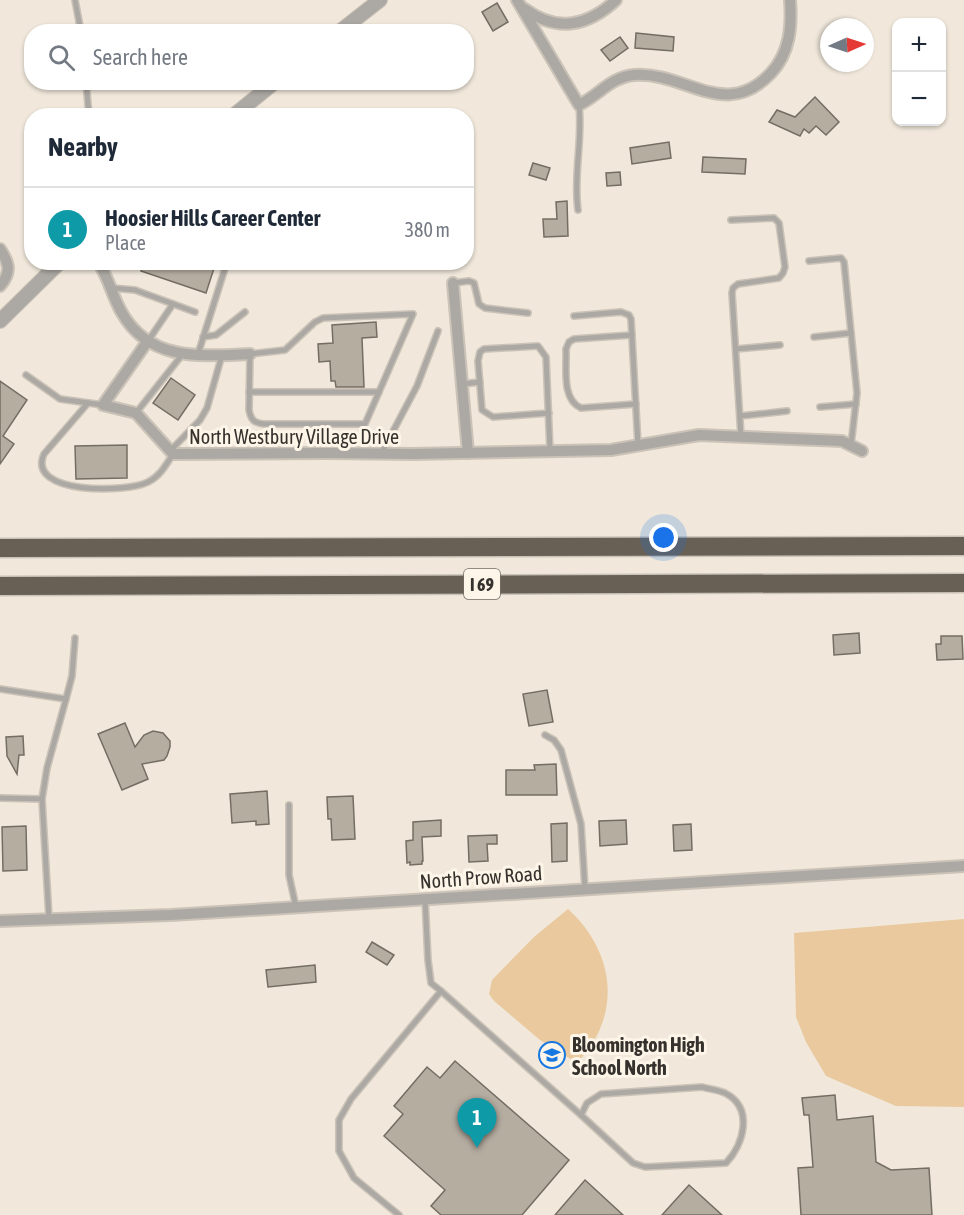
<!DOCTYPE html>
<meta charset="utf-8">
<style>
:root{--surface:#fff;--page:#f6f6f7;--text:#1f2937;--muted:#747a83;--line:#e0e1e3;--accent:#ea580c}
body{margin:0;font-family:"Asap Condensed",sans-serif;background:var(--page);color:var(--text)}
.controls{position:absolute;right:18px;top:18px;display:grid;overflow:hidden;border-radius:12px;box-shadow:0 2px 4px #0004}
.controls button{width:54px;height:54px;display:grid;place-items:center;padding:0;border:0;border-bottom:2px solid var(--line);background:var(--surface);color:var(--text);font:30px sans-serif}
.compass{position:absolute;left:820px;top:18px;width:54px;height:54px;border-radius:50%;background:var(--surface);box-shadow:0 2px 4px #0004;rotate:87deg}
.you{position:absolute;left:664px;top:538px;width:21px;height:21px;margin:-15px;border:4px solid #fff;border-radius:50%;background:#1a73e8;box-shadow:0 0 0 9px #1a73e833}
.badge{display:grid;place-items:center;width:39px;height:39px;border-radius:50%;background:var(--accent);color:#fff;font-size:20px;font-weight:700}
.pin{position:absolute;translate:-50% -50px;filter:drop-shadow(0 2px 3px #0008)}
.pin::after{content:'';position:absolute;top:32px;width:21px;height:18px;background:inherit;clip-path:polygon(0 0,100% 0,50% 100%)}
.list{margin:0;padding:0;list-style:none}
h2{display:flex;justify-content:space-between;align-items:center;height:78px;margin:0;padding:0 24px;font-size:26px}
h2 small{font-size:20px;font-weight:400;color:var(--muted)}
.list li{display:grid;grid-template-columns:39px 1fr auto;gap:18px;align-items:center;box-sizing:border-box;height:84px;padding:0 24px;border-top:2px solid var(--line)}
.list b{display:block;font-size:22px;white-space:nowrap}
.list p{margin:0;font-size:20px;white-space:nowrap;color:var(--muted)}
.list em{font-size:20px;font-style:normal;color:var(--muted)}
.icon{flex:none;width:33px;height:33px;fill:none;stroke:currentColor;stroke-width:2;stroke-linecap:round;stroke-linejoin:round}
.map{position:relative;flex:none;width:964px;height:1215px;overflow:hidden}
.search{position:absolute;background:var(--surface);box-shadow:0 2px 4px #0004;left:24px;top:24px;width:450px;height:66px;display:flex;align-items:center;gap:15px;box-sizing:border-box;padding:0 21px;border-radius:24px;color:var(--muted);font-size:22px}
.panel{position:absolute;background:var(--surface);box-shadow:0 2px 4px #0004;left:24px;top:108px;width:450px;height:162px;border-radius:24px}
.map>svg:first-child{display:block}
.green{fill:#e9c99d}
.building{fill:#b6ada1;stroke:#756d62;stroke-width:1.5}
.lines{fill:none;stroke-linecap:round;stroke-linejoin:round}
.service-casing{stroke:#cbc3b8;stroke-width:8}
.minor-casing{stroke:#cbc3b8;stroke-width:14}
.tertiary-casing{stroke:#cbc3b8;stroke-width:16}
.motorway-casing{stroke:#cbc3b8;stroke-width:21}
.service{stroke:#aca8a3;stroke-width:5}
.minor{stroke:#aca8a3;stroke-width:10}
.tertiary{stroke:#aca8a3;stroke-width:14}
.motorway{stroke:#686055;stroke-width:18}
.labels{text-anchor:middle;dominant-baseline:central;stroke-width:6;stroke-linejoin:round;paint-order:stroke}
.shield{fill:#fef5e9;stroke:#716c65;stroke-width:1.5}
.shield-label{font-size:18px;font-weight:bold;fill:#35312d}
.street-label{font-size:20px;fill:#35312d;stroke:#fef5e9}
.poi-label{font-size:20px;font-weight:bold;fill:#35312d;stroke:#fef5e9;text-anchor:start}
</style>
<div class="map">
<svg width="964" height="1215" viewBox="0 0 964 1215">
<rect width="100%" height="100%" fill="#f1e8db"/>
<!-- green -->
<g class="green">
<path d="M568,909C615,952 623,1015 577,1063L540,1040L494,1001L489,994L492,980L534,937Z"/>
<polygon points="964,919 964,1107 896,1106 826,1076 806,1042 796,1017 794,933"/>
</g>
<!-- building -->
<g class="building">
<polygon points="497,3 508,22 493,31 482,12"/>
<polygon points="636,33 674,37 673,51 635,48"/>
<polygon points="620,37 628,48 610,61 601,50"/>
<polygon points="815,97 839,122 826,135 816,126 809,133 804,129 800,136 769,122 777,110 795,117"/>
<polygon points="669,142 671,158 632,164 630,148"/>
<polygon points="703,157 746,159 745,174 702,172"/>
<polygon points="533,163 550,168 546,180 529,175"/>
<polygon points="620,172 621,185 607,186 606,173"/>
<polygon points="567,201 568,236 544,237 543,219 557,219 556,202"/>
<polygon points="144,262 216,262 206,293 141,271"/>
<polygon points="376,322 377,337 362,338 364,387 336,387 335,381 331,381 330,361 319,362 318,344 333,343 332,325"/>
<polygon points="171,378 195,395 178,420 153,403"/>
<polygon points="0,381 27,400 3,436 14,444 0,464"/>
<polygon points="127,445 127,478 76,479 75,446"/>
<polygon points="859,633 860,653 834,655 833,635"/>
<polygon points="941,636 962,636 963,659 937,660 936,644 941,644"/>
<polygon points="547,690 553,722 529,726 523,694"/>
<polygon points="125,723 135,747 144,735 153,731 163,733 170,741 170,747 167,756 164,760 142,764 148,779 122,790 98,734"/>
<polygon points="23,736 24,755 19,755 17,774 7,756 6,737"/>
<polygon points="556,764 557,795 506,795 506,770 535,770 534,765"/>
<polygon points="267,791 269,824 256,825 256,821 232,823 230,794"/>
<polygon points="353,796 355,839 332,840 331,819 328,819 327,797"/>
<polygon points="441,820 441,836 422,837 423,861 422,861 422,864 410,865 410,862 407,863 406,841 413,840 413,822"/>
<polygon points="626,820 627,844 600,846 599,821"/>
<polygon points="567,823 567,861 552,862 551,824"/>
<polygon points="691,824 692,850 674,851 673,825"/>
<polygon points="26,826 27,870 3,871 2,827"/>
<polygon points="497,835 497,844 487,844 488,861 469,862 468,836"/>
<polygon points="372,942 394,955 387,965 366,952"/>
<polygon points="315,965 316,982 268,987 266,970"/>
<polygon points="455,1061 569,1160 522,1215 441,1215 431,1206 445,1190 384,1136 403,1114 394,1106 427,1067 440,1078"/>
<polygon points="835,1095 837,1120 873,1116 876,1162 891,1170 929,1168 932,1215 801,1215 798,1168 813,1167 809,1115 804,1115 802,1098"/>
<polygon points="585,1180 623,1215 555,1215"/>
<polygon points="689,1185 722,1215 662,1215"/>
</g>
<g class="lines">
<defs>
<g id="service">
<polyline points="75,0 81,32"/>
<polyline points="86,82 89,116"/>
<path d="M578,210C573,175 583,140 579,105"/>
<polyline points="731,220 774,218 779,223 785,267 783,273 779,278 738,284 733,288 732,293 741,437"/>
<polyline points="809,261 841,258 844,262 857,393 851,445"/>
<polyline points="453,283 469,281 474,283 479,304 485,308 528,313"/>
<polyline points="112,288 135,290 195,312"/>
<path d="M413,314L365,424H264C254,423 251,420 249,410L250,354L285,350L315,322L323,318Z"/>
<polyline points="574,316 621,312 629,315 631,319 638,445"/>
<path d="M632,335L574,339L569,342L566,349C567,368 561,399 581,408L636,404"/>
<polyline points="203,337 216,335 245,312"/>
<polyline points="814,337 851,333"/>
<polyline points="148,341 173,304"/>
<polyline points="736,349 780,345"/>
<polyline points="198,354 227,262"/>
<polyline points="26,375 60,399 103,405"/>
<polyline points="462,384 480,382"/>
<polyline points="249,392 379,392"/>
<path d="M88,403L44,454C26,495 127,493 148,482C160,476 166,465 173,454"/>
<polyline points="820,407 856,404"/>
<polyline points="136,413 182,355"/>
<polyline points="549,413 493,417 482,410 478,361 480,352 484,349 538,346 546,357 550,451"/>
<polyline points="740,416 787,411"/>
<polyline points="170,451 200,420 207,408 222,355"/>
<polyline points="382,452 417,386 438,331"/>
<polyline points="0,689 66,699 47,768 42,799"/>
<polyline points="66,699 72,676 75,638"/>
<polyline points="545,735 554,740 561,750 581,824 585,889"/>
<polyline points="0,798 42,799 49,918"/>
<polyline points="289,805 289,875 296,907"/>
<polyline points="425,899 428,960 431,983 441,991"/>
<path d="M702,1087C709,1089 718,1090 725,1093C754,1108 744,1144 726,1163L645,1167L633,1163L581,1115L587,1103L601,1094Z"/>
<polyline points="399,1215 354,1178 339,1151 339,1120 351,1099 441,991 581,1115"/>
</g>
<g id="minor">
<path d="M517,0L579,105C599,95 611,77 634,75C685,71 725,122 771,73C790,53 792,26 790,0"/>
<path d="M525,9C557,33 588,26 616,0"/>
<path d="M0,249C9,263 12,272 0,286"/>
<path d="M98,262C109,278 112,296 122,313C150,362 201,356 250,354"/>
<polyline points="453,283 468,453"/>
<polyline points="147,342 103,405 136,413 173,454 326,453 413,454 611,450 699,435 842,441 862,451"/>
<polyline points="0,921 171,915 964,866"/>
</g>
<g id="tertiary">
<polyline points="339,32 380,0"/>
<polyline points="233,116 275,82"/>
<polyline points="0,321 60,262"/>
</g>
<g id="motorway">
<polyline points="0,548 964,546"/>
<polyline points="0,586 964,583"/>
</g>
</defs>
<!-- service casing -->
<use href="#service" class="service-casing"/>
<!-- minor casing -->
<use href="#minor" class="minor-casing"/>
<!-- tertiary casing -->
<use href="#tertiary" class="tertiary-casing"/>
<!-- motorway casing -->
<use href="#motorway" class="motorway-casing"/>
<!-- service -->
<use href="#service" class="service"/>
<!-- minor -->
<use href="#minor" class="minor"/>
<!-- tertiary -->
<use href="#tertiary" class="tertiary"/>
<!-- motorway -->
<use href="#motorway" class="motorway"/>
</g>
<!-- icons -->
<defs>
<symbol id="school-ring" viewBox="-11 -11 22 22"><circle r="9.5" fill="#fef5e9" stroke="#1778e1" stroke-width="1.5"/><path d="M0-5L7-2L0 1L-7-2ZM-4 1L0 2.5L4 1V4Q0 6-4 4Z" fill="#1778e1"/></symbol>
</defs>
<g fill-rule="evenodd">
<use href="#school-ring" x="537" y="1040" width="30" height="30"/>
</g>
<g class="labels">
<!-- shield labels -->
<rect class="shield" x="464" y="569" width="36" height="30" rx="4.5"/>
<g class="shield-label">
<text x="482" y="584">I 69</text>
</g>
<!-- street labels -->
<g class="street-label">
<text x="294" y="436">North Westbury Village Drive</text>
<text transform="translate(481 877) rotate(-4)">North Prow Road</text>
</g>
<!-- poi labels -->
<g class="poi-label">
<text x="572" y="1044">Bloomington High<tspan x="572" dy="23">School North</tspan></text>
</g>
</g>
</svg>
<div class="controls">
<button>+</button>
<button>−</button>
</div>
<svg class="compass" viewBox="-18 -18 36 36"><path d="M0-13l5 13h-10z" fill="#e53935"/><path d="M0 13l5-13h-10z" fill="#747a83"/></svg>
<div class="you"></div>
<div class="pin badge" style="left:477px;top:1148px;background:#0f9aa8">1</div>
<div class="search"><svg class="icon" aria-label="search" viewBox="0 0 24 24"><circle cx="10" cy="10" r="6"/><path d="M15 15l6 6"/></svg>Search here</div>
<section class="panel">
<h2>Nearby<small></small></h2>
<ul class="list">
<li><span class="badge" style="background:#0f9aa8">1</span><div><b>Hoosier Hills Career Center</b><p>Place</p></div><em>380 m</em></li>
</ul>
</section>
</div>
